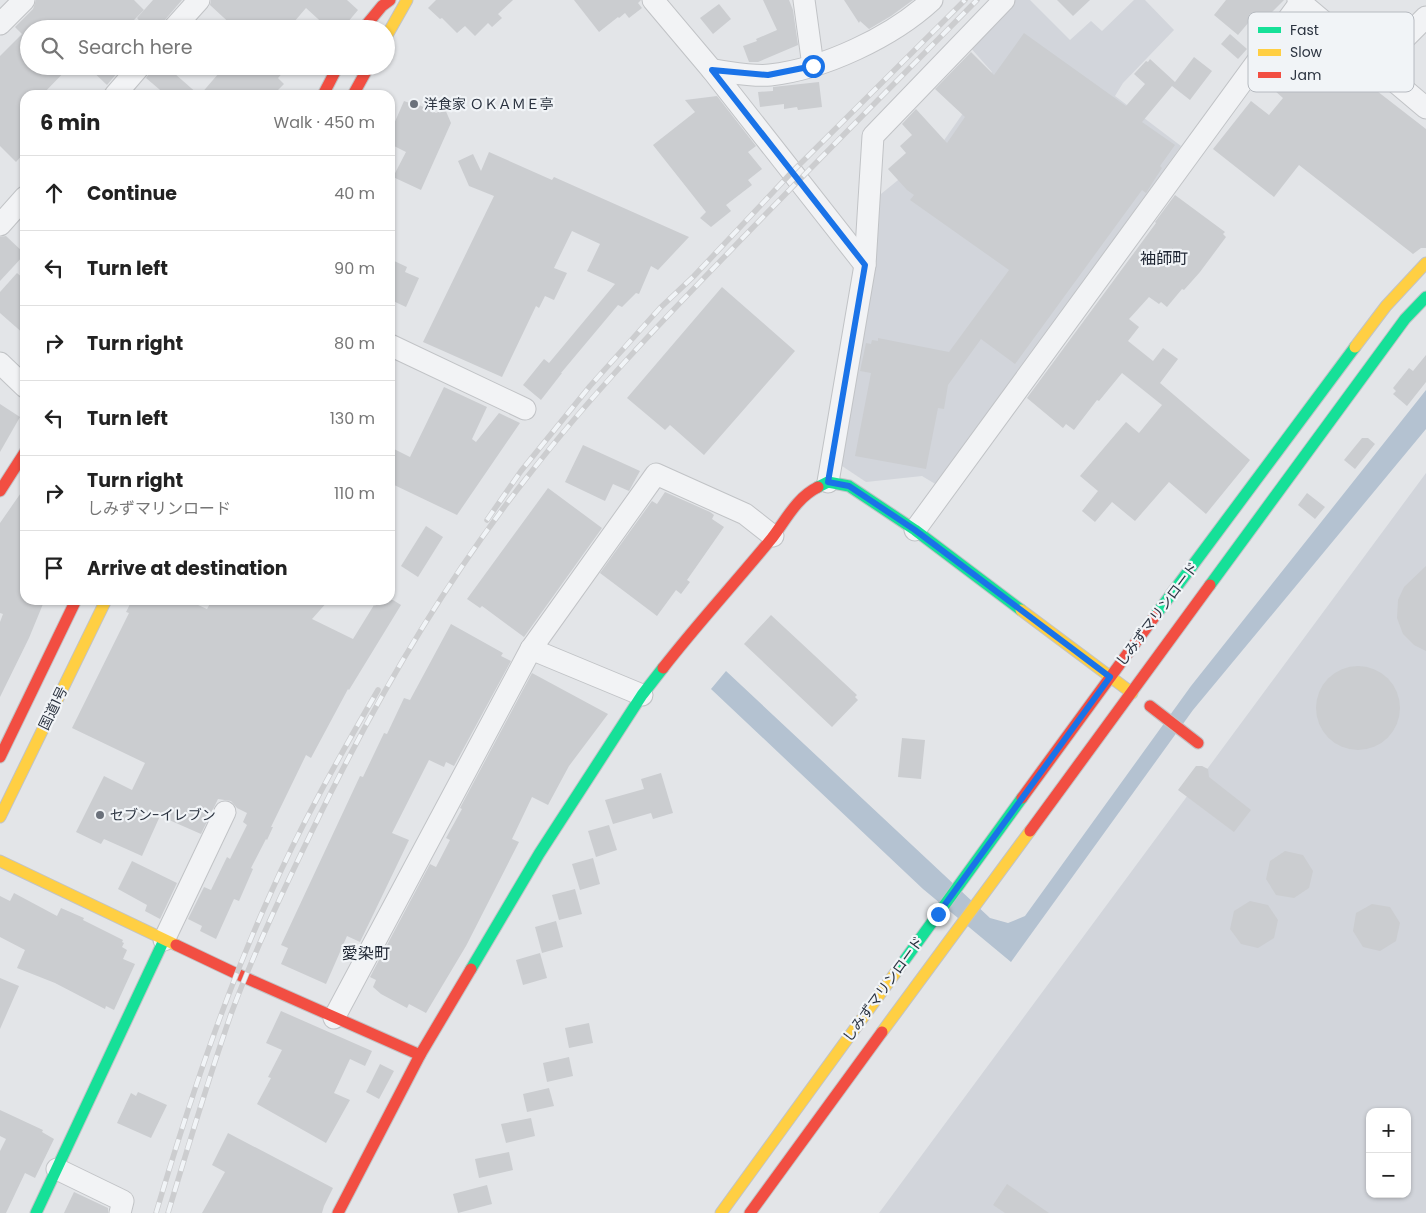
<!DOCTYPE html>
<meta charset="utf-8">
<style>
:root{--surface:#fff;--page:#f6f6f6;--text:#222;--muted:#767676;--line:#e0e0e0}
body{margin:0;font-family:Poppins,"Noto Sans JP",sans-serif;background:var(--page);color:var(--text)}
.controls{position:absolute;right:15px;bottom:15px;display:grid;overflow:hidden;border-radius:10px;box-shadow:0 1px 4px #0004}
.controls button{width:45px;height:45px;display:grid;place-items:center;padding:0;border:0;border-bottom:1px solid var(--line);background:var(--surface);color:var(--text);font:25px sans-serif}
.stop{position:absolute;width:15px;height:15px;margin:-11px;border:4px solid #1a73e8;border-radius:50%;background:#fff}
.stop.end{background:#1a73e8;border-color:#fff;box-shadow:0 1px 5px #0008}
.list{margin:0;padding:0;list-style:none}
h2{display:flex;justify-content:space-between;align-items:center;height:65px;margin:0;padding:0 20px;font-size:21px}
h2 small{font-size:16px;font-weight:400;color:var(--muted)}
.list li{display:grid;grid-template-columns:32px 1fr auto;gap:15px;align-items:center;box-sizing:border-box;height:75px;padding:0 20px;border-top:1px solid var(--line)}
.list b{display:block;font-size:19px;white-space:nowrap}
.list p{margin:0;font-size:16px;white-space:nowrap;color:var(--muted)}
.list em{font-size:16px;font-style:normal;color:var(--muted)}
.icon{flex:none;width:28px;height:28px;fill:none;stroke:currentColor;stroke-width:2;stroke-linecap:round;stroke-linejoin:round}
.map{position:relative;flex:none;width:1426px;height:1213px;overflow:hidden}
.search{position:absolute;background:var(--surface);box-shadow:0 1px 4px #0004;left:20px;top:20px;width:375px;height:55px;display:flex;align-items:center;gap:12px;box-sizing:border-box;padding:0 18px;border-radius:28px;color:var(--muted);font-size:19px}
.panel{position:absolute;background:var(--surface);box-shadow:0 1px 4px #0004;left:20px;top:90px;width:375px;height:515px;border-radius:15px}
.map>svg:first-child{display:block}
.built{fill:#d2d5db;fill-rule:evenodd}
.water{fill:#b4c2d1}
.building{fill:#cbcdd0}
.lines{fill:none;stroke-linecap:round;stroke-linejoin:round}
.street-casing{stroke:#c1c3c6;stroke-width:23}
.fast-casing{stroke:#c1c3c6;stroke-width:13}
.slow-casing{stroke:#c1c3c6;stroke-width:13}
.jam-casing{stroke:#c1c3c6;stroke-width:13}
.street{stroke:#f2f3f5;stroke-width:21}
.fast{stroke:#16e098;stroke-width:11}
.slow{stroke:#ffcf43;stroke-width:11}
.jam{stroke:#f24e42;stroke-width:11}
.rail-casing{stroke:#cccdcf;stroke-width:5.5}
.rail{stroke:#f1f4f7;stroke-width:4;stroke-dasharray:11;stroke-linecap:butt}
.route{stroke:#1a73e8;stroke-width:6}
.poi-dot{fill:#6b717b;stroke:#f1f4f7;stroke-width:2}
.labels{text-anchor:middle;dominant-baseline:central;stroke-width:4.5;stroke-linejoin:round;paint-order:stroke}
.poi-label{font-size:14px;fill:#2b3340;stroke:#f1f4f7;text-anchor:start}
.street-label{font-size:14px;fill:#2b3340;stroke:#f1f4f7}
.quarter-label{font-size:16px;fill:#1d2431;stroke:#f1f4f7}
.key{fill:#f1f4f7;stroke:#b6bac0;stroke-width:1}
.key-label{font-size:14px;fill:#2b3340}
</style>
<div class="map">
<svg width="1426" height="1213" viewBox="0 0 1426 1213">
<rect width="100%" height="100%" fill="#e3e5e8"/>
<!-- built -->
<g class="built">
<polygon points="1015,0 1030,0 1070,40 1091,21 1102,31 1134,0 1145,0 1174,30 1123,83 1115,96 1181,146 937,485 922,476 866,482 839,464 876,198 940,146 992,72 969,46"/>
<path d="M1426,473V1213H879ZM1370,1112H1407V1194H1370Z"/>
</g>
<!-- water -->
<polygon class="water" points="1426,390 1426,429 1193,710 1011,962 923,889 711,689 726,671 990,918 1008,923 1025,916 1191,686"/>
<!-- building -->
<g class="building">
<polygon points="36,0 134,0 144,10 125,29 29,29 29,66 70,66 42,95 25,95 25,152 16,162 0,146 0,56 22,34 15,27 33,9"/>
<polygon points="153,0 182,0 164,21 161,29 147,29 137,18"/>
<polygon points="211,0 347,0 358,10 342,29 329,29 306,8 288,29 236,29 210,5"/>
<polygon points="436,0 513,0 498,14 502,18 492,27 488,23 475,36 465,26 457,33 442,18 440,19 428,8"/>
<polygon points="574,0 641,0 638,3 642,8 629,18 625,13 619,18 618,17 599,32"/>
<polygon points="763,0 789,0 793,10 798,45 758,62 749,62 743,46 757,41 756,39 777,30"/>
<polygon points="844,0 913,0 891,16 869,29 860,21 859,23"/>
<polygon points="1057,0 1090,0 1073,16"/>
<polygon points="1226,0 1284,0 1271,13 1274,16 1264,26 1254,16 1238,35 1214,15"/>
<polygon points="719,4 731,19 713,34 700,18"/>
<polygon points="1024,33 1126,106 1145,84 1134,74 1146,61 1148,62 1150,59 1175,82 1194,57 1212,71 1190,100 1172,86 1142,122 1175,145 1160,166 1162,168 1146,193 1142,190 1015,364 981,339 948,385 944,409 938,408 926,469 855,456 871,373 860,371 866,343 871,344 872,340 878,341 878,338 949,352 1009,270 910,200 914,195 907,190 888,169 906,153 900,146 912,135 902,124 916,109 947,143 965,117 935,89 971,52 994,75"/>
<polygon points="1230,34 1247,49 1238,59 1221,44"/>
<polygon points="1295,44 1338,77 1346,67 1426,129 1426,248 1421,248 1413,254 1299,165 1274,197 1213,149 1251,101 1269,115 1283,98 1265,82"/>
<polygon points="87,66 123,66 107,85"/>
<polygon points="155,66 166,66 199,95 166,95 146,78"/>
<polygon points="225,66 289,66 278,78 284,84 273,95 200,95"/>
<polygon points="819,82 822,107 798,110 797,107 784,109 784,104 760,107 758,92 773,91 773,87"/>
<polygon points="717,96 756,146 748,152 762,169 748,180 752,185 726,205 731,211 711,227 700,218 706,212 653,145 695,112 685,100"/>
<polygon points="404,101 415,105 415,103 436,113 445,109 451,123 421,190 393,177 406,152 390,144 390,133"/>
<polygon points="489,152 552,180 554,177 689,237 658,270 651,266 639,294 636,293 622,307 618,305 561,373 562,373 541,400 523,385 544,359 549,363 615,284 587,271 600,244 572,231 554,268 567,273 554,300 545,296 539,308 536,306 502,377 423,342 494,196 469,186 458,161 473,154 481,171"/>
<polygon points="1175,195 1225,232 1223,234 1226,237 1200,272 1184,290 1182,289 1167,307 1161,302 1159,304 1149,297 1129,319 1139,327 1128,341 1153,361 1163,348 1178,359 1160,383 1250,460 1206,514 1169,482 1135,521 1112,502 1095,522 1082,511 1098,491 1080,476 1126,422 1139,433 1162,405 1122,373 1099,401 1097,400 1074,430 1066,424 1063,428 1027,398 1156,223 1155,222"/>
<polygon points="6,236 25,254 0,281 0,237"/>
<polygon points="390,259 407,267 405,272 419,278 406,307 393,301 394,295 390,305"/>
<polygon points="17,273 25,280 25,335 0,313 0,292"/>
<polygon points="722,287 795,351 704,455 670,425 665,430 627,398"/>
<polygon points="1426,355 1426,382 1407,406 1393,394 1396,391 1393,388 1409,368 1413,371"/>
<polygon points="444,387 487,407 472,439 476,442 499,413 520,423 457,515 390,483 390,447 410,457"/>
<polygon points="0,404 20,417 0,452"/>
<polygon points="1362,438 1368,438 1375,444 1355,469 1344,460"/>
<polygon points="583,445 640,471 629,491 613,484 605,501 565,482"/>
<polygon points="25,487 25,600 32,600 43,604 29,638 0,697 0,622 3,614 0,613 0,523"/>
<polygon points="548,488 602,528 524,637 482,606 480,608 467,599"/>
<polygon points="665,492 710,512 714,515 712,519 724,527 687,580 690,582 681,594 676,590 657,616 600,573 652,501 657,504"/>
<polygon points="1307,493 1325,507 1315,519 1298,505"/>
<polygon points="426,526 443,537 418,577 401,566"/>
<polygon points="1426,566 1426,651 1414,645 1403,634 1397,618 1398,600 1404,587"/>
<polygon points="132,600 187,600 207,609 212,600 329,600 312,619 353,639 374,605 375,606 379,600 393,600 401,605 349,690 348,689 311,758 306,755 271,827 273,827 267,840 266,839 251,868 253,869 239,901 234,899 216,939 200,931 202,926 188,919 204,887 211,890 227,857 230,859 247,825 243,822 247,813 237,808 231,801 218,799 201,834 160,816 142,856 104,839 101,844 76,832 104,776 132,790 145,763 72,728 129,613 126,612"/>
<polygon points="771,615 857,695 855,697 858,700 832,727 744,644"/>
<polygon points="451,624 503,653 501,656 511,661 454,766 446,762 444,767 429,760 392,833 409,840 360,942 347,936 326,984 281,964 288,948 281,945 360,776 363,777 384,733 387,734 404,698 410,700"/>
<circle cx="1358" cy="708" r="42"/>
<polygon points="532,673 608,714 569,766 548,805 532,797 512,839 519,842 466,946 426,1013 409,1004 407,1008 381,994 373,987 376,980 370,977 430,864 436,867 450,840 446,838 462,809 460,808"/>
<polygon points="902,738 925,740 921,779 898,777"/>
<polygon points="1196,766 1202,766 1208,769 1209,777 1251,810 1234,832 1178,790"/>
<polygon points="661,773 673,813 653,819 651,813 613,824 605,800 644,789 641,779"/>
<polygon points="609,825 617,850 596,857 588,831"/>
<polygon points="1285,851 1303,855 1313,871 1309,888 1294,898 1276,895 1266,879 1270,861"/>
<polygon points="593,858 600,884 580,890 572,864"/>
<polygon points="132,861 177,883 160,919 145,911 147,905 118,889"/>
<polygon points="575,889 582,914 559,920 552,895"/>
<polygon points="14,893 57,916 61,908 84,918 83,920 123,940 122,942 124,943 122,947 127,950 123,959 135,964 114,1010 106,1006 105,1009 55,983 17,968 25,950 0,937 0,896 10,901"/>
<polygon points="1250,901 1268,905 1278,920 1274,938 1258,948 1241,944 1230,929 1234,911"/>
<polygon points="1372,904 1390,907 1400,923 1396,941 1380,951 1363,947 1353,931 1356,913"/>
<polygon points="556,921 563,947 542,953 535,927"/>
<polygon points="540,953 547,978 523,985 516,960"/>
<polygon points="0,978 19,986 0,1029"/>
<polygon points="281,1011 372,1051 365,1066 350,1059 334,1093 350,1100 326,1143 257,1104 271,1078 268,1077 282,1050 266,1043"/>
<polygon points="589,1023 593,1043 569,1048 565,1028"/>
<polygon points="569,1057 573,1076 547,1082 543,1063"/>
<polygon points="380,1064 394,1071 379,1099 366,1092"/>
<polygon points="549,1088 554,1106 527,1112 523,1094"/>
<polygon points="138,1092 167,1105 151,1138 117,1123 131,1093 136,1096"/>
<polygon points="0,1110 43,1130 42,1132 54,1139 35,1178 25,1173 6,1213 0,1213 0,1151 6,1139 0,1136"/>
<polygon points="531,1118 535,1136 506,1143 501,1124"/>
<polygon points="228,1133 333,1188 324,1206 322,1213 202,1213 225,1172 212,1165"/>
<polygon points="509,1152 513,1170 479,1178 475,1159"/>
<polygon points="1007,1184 1049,1213 1005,1213 993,1205"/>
<polygon points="487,1185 492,1204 458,1213 453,1194"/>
<polygon points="74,1192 108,1208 108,1213 64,1213"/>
</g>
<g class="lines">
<defs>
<g id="street">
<polyline points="653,0 712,70 865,265"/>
<polyline points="804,0 813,66"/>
<polyline points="1298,0 1426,108"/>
<polyline points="0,24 24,0"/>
<polyline points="173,29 199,0"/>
<polyline points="1377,66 1426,17"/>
<path d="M712,70C730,72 753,77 770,75C824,69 892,37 932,0"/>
<polyline points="115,95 140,66"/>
<polyline points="0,225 25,197"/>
<polyline points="390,345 525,409"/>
<polyline points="0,363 25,387"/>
<polyline points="828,482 865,265 873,136 1004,0"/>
<polyline points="915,530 1302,0"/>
<polyline points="531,649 642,695"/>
<polyline points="164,940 225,812"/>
<polyline points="334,1018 531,649 656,474 745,514 773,536"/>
<polyline points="57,1169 123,1201 120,1213"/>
</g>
<g id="fast">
<polyline points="818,487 828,482 849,486 915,530 1021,610"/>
<polyline points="1210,585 1405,319 1426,297"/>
<polyline points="1155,616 1355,347"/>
<polyline points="471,969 539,854 642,695 663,668"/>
<polyline points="896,972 1022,798"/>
<polyline points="36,1213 164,940"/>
</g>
<g id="slow">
<polyline points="386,37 407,0"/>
<polyline points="1355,347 1386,306 1426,263"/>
<polyline points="1021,610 1132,693"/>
<polyline points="0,817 106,600"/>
<polyline points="0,861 176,945"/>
<polyline points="882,1032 1030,831"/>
<polyline points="721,1213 896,972"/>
</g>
<g id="jam">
<polyline points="363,29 382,6 390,0"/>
<polyline points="323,95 338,66"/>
<polyline points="353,95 369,66"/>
<polyline points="0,491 25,452"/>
<path d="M663,668C698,623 736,582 772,538C786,520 796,498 818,487"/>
<polyline points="1150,706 1198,743"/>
<polyline points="0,757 76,600"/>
<polyline points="1022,798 1155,616"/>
<polyline points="1030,831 1210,585"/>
<polyline points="176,945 237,974 420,1055"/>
<polyline points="338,1213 420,1055 471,969"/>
<polyline points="750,1213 882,1032"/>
</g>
</defs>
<!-- street casing -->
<use href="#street" class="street-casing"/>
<!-- fast casing -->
<use href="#fast" class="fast-casing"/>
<!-- slow casing -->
<use href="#slow" class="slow-casing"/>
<!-- jam casing -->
<use href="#jam" class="jam-casing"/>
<!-- street -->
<use href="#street" class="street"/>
<!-- fast -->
<use href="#fast" class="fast"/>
<!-- slow -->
<use href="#slow" class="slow"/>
<!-- jam -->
<use href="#jam" class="jam"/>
<defs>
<g id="rail">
<polyline points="487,520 521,471 590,386 660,308 694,276 792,172 965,0"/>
<path d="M156,1213C188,1106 223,999 269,897C300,826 339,757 378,690"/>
<path d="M168,1213C188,1147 208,1080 231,1014C254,952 283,891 312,831C372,706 442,585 528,476C591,395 661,322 732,249C813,165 895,83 977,0"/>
</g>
</defs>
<!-- rail casing -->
<use href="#rail" class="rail-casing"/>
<!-- rail -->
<use href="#rail" class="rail"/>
</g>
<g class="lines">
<!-- route -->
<polyline class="route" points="813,66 768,75 712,70 865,265 828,482 849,486 915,530 1110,677 938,914"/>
</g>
<!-- markers -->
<g class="poi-dot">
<circle cx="414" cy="104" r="5"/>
<circle cx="100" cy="815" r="5"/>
</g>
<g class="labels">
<!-- poi labels -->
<g class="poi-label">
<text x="424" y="104">洋食家 ＯＫＡＭＥ亭</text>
<text x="110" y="815">セブン-イレブン</text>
</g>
<!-- street labels -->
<g class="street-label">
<text transform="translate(1157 614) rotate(-53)">しみずマリンロード</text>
<text transform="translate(53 708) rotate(-64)">国道1号</text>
<text transform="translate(883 989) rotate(-54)">しみずマリンロード</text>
</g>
<!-- quarter labels -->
<g class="quarter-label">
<text x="1164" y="258">袖師町</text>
<text x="366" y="953">愛染町</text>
</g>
</g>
<!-- legend -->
<rect x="1248" y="12" width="166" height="80" rx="8" class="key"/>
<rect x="1258" y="27" width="23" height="6" fill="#16e098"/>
<rect x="1258" y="49" width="23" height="7" fill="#ffcf43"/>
<rect x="1258" y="72" width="23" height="6" fill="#f24e42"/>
<g class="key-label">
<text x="1290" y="35">Fast</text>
<text x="1290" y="57">Slow</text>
<text x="1290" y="80">Jam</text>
</g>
</svg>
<div class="controls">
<button>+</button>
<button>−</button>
</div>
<div class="stop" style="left:813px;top:66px"></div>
<div class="stop end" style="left:938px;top:914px"></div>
<div class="search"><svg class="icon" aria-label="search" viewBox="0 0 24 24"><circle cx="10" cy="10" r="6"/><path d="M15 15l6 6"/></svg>Search here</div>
<section class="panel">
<h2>6 min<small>Walk · 450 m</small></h2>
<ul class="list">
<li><svg class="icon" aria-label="ahead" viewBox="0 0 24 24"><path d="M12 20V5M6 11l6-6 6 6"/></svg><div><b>Continue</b></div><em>40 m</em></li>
<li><svg class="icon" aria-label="left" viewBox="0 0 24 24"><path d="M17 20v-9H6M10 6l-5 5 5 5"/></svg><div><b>Turn left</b></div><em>90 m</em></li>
<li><svg class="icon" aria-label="right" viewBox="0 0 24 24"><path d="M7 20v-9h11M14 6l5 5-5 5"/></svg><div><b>Turn right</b></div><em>80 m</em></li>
<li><svg class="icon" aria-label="left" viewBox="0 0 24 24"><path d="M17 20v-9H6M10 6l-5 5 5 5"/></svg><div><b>Turn left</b></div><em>130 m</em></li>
<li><svg class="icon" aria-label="right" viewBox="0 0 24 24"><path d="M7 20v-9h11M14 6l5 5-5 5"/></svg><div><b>Turn right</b><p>しみずマリンロード</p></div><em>110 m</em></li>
<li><svg class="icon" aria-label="arrive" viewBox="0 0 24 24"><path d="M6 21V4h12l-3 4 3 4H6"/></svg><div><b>Arrive at destination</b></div></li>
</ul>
</section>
</div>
